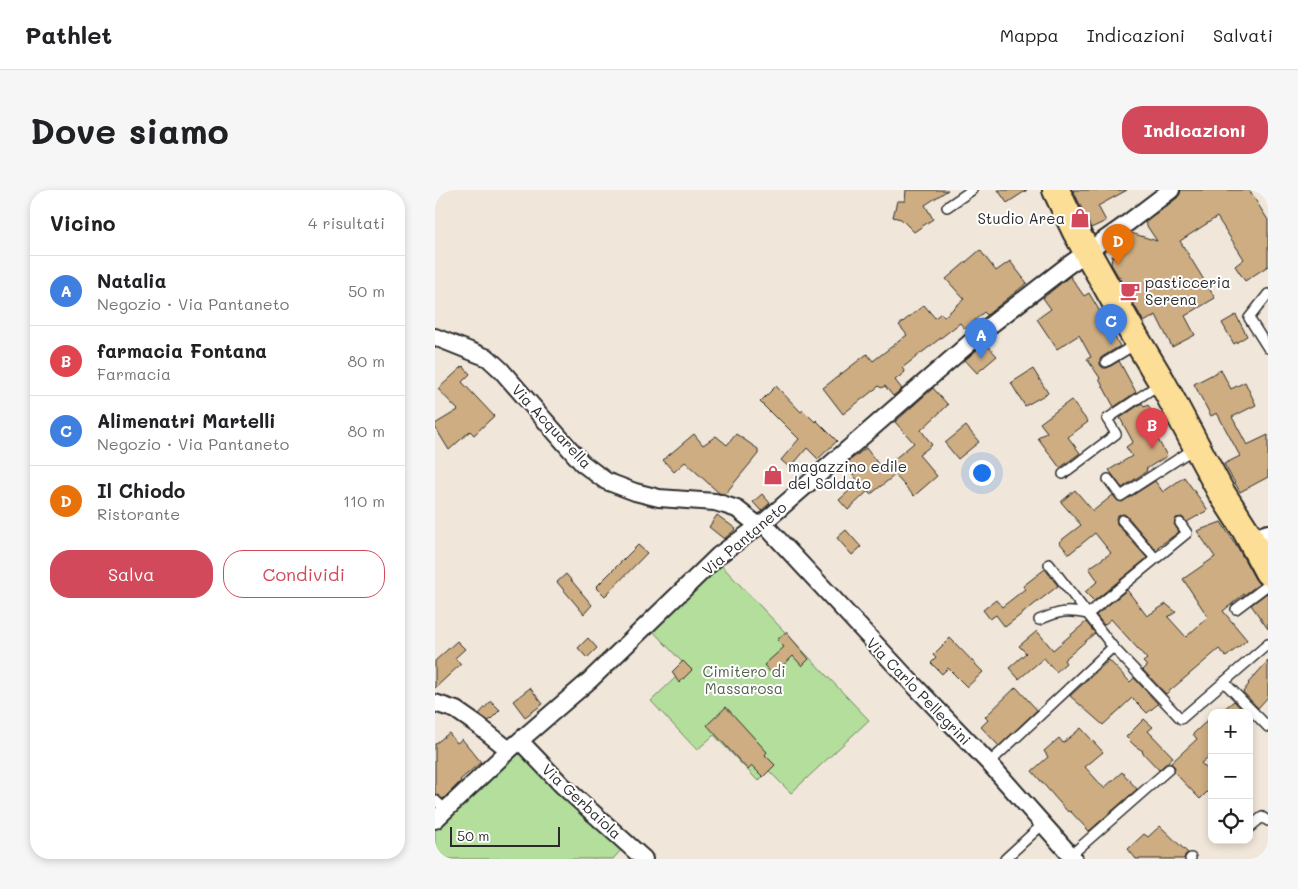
<!DOCTYPE html>
<html lang="it">
<meta charset="utf-8">
<style>
:root{--surface:#fff;--page:#f6f6f6;--text:#202124;--muted:#757577;--line:#e0e0e0;--accent:#d1495b}
body{margin:0;font-family:Mali,sans-serif;background:var(--page);color:var(--text)}
.controls{position:absolute;right:15px;bottom:15px;display:grid;overflow:hidden;border-radius:10px;box-shadow:0 2px 8px #0003}
.controls button{width:45px;height:45px;display:grid;place-items:center;padding:0;border:0;border-bottom:1px solid var(--line);background:var(--surface);color:var(--text);font:25px sans-serif}
.scale{position:absolute;left:15px;bottom:12px;width:110px;box-sizing:border-box;padding-left:5px;border:2px solid #2b2b2b;border-top:0;font-size:14px;line-height:18px;white-space:nowrap;color:#2b2b2b;-webkit-text-stroke:4px #fff;paint-order:stroke}
.you{position:absolute;left:546px;top:282px;width:18px;height:18px;margin:-12px;border:4px solid #fff;border-radius:50%;background:#1a73e8;box-shadow:0 0 0 8px #1a73e833}
.badge{display:grid;place-items:center;width:32px;height:32px;border-radius:50%;background:var(--accent);color:#fff;font-size:16px;font-weight:700}
.pin{position:absolute;translate:-50% -41px;filter:drop-shadow(0 1px 2px #0008)}
.pin::after{content:'';position:absolute;top:26px;width:18px;height:15px;background:inherit;clip-path:polygon(0 0,100% 0,50% 100%)}
.list{margin:0;padding:0;list-style:none}
h2{display:flex;justify-content:space-between;align-items:center;height:65px;margin:0;padding:0 20px;font-size:21px}
h2 small{font-size:16px;font-weight:400;color:var(--muted)}
.list li{display:grid;grid-template-columns:32px 1fr auto;gap:15px;align-items:center;box-sizing:border-box;height:70px;padding:0 20px;border-top:1px solid var(--line)}
.list b{display:block;font-size:19px;white-space:nowrap}
.list p{margin:0;font-size:16px;white-space:nowrap;color:var(--muted)}
.list em{font-size:16px;font-style:normal;color:var(--muted)}
.actions{display:flex;gap:10px;padding:15px 20px}
.actions a{flex:1;padding:11px 0;border:1px solid var(--accent);border-radius:20px;text-align:center;font-size:18px;color:var(--accent)}
.actions .main{background:var(--accent);color:#fff}
.icon{flex:none;width:28px;height:28px;fill:none;stroke:currentColor;stroke-width:2;stroke-linecap:round;stroke-linejoin:round}
.map{position:relative;flex:none;width:833px;height:669px;overflow:hidden;border-radius:20px}
header{display:flex;align-items:center;gap:30px;box-sizing:border-box;height:70px;padding:0 25px;background:var(--surface);border-bottom:1px solid var(--line)}
header strong{font-size:24px}
nav{display:flex;gap:28px;margin-inline-start:auto;font-size:18px}
.intro{display:flex;align-items:center;justify-content:space-between;box-sizing:border-box;height:120px;padding:0 30px}
h1{margin:0;font-size:35px}
.button{padding:12px 22px;border-radius:20px;background:var(--accent);color:#fff;font-size:18px;font-weight:700}
main{display:flex;gap:30px;padding:0 30px}
aside{flex:1;background:var(--surface);border-radius:20px;box-shadow:0 2px 8px #0003}
.map>svg:first-child{display:block}
.green{fill:#b3de9b;stroke:#6f8463}
.building{fill:#cdad81;stroke:#2b2b2b}
.lines{fill:none;stroke-linecap:round;stroke-linejoin:round}
.service-casing{stroke:#2b2b2b;stroke-width:12}
.minor-casing{stroke:#2b2b2b;stroke-width:20}
.primary-casing{stroke:#2b2b2b;stroke-width:30}
.service{stroke:#fff;stroke-width:9}
.minor{stroke:#fff;stroke-width:16}
.primary{stroke:#fdde96;stroke-width:26}
.labels{text-anchor:middle;dominant-baseline:central;stroke-width:4;stroke-linejoin:round;paint-order:stroke}
.poi-label{font-size:15px;fill:#2b2b2b;stroke:#fff;text-anchor:start}
.street-label{font-size:15px;fill:#2b2b2b;stroke:#fff}
.park-label{font-size:15px;fill:#54614d;stroke:#fff}
</style>
<header>
<strong>Pathlet</strong>
<nav><a>Mappa</a><a>Indicazioni</a><a>Salvati</a></nav>
</header>
<div class="intro"><h1>Dove siamo</h1><a class="button">Indicazioni</a></div>
<main>
<aside>
<h2>Vicino<small>4 risultati</small></h2>
<ul class="list">
<li><span class="badge" style="background:#3f7fe0">A</span><div><b>Natalia</b><p>Negozio · Via Pantaneto</p></div><em>50 m</em></li>
<li><span class="badge" style="background:#e0444e">B</span><div><b>farmacia Fontana</b><p>Farmacia</p></div><em>80 m</em></li>
<li><span class="badge" style="background:#3f7fe0">C</span><div><b>Alimenatri Martelli</b><p>Negozio · Via Pantaneto</p></div><em>80 m</em></li>
<li><span class="badge" style="background:#e8710a">D</span><div><b>Il Chiodo</b><p>Ristorante</p></div><em>110 m</em></li>
</ul>
<div class="actions"><a class="main">Salva</a><a>Condividi</a></div>
</aside>
<div class="map">
<svg width="833" height="669" viewBox="0 0 833 669">
<rect width="100%" height="100%" fill="#f0e6d9"/>
<filter id="ink" filterUnits="userSpaceOnUse"><feTurbulence type="fractalNoise" baseFrequency=".02" numOctaves="2"/><feDisplacementMap in="SourceGraphic" scale="10" xChannelSelector="R" yChannelSelector="G"/><feConvolveMatrix kernelMatrix="1 2 1 2 8 2 1 2 1" color-interpolation-filters="sRGB"/></filter>
<g filter="url(#ink)">
<!-- green -->
<g class="green">
<polygon points="284,373 434,530 356,603 334,581 323,591 279,545 262,560 216,511 241,487 237,482 247,472 215,438"/>
<polygon points="84,560 149,628 187,659 178,669 0,669 0,637"/>
</g>
<!-- building -->
<g class="building">
<polygon points="471,0 513,0 490,15 498,29 479,42 466,29 458,27 462,11 470,11"/>
<polygon points="563,0 592,0 572,13"/>
<polygon points="638,0 692,0 663,16 671,31 656,38"/>
<polygon points="746,0 814,0 833,30 833,76 810,91 800,76 809,69 782,27 745,51 780,108 750,126 760,145 737,157 721,125 709,132 685,90 687,88 683,86 676,74 677,66 681,67 684,55 687,59 691,47 696,43 722,51 710,33 742,8 745,4"/>
<polygon points="545,60 561,81 575,71 592,93 552,125 549,122 530,139 525,133 467,178 470,182 460,190 467,199 458,206 450,196 446,198 444,196 408,224 388,198 432,164 438,171 472,145 464,135 489,115 500,128 506,123 509,127 529,109 511,89"/>
<polygon points="635,86 649,106 654,103 685,156 667,167 665,169 665,175 668,178 672,178 684,171 701,202 679,217 664,189 665,188 652,169 656,167 644,145 622,159 602,129 616,119 608,108"/>
<polygon points="801,125 812,146 799,154 787,133"/>
<polygon points="550,153 562,166 542,183 530,170"/>
<polygon points="28,176 35,184 27,192 59,226 39,245 35,241 14,260 0,237 0,234 23,220 3,199"/>
<polygon points="598,179 613,203 590,216 576,193"/>
<polygon points="786,180 796,199 810,192 821,215 797,227 812,255 833,245 833,287 805,302 789,274 805,266 782,223 776,226 759,194"/>
<polygon points="341,196 366,222 368,220 380,232 381,230 402,251 383,269 372,258 355,278 346,270 364,249 343,228 342,229 325,212"/>
<polygon points="498,198 513,215 486,240 497,255 484,265 502,286 479,306 460,285 436,304 433,301 413,320 404,310 424,292 410,274 431,258 447,279 479,253 460,232"/>
<polygon points="636,210 653,232 633,247 645,263 625,278 603,248 612,242 605,233"/>
<polygon points="707,213 709,217 713,215 722,231 715,235 732,266 711,279 712,281 687,298 674,280 697,266 691,257 698,252 685,228"/>
<polygon points="531,236 544,252 523,269 510,253"/>
<polygon points="259,244 268,255 281,246 292,255 301,244 323,259 323,264 290,304 284,303 250,272 239,282 228,270"/>
<polygon points="749,287 773,320 752,332 747,327 741,328 739,334 744,342 720,359 692,326 689,324 683,325 681,328 682,334 712,368 659,411 650,402 663,391 654,378 676,363 660,343 634,364 624,352 646,335 626,312 640,300 658,321 678,305 683,311 687,312 720,291 728,302"/>
<polygon points="327,304 335,313 326,321 318,312"/>
<polygon points="282,325 301,339 289,349 274,337"/>
<polygon points="786,332 803,358 820,389 824,394 809,405 809,404 788,421 812,450 791,467 784,459 731,504 708,480 712,476 708,472 712,469 676,429 669,435 661,425 692,400 712,426 731,414 741,422 733,427 751,447 773,427 748,389 780,367 762,341"/>
<polygon points="411,340 426,357 417,365 402,348"/>
<polygon points="203,355 212,363 170,406 161,397"/>
<polygon points="610,379 623,396 570,437 561,425 555,429 548,420 561,410 567,417 590,399 588,396"/>
<polygon points="131,384 157,415 149,424 122,392"/>
<polygon points="832,403 833,404 833,439 816,415"/>
<polygon points="651,432 660,443 629,470 631,473 621,482 609,468 584,489 574,478 591,463 584,456 602,441 618,460"/>
<polygon points="351,442 374,469 367,476 358,466 338,485 329,475 349,457 342,450"/>
<polygon points="153,448 162,458 152,468 143,458"/>
<polygon points="515,448 548,482 532,497 513,478 507,484 496,473 501,468 498,465"/>
<polygon points="22,451 30,459 20,468 26,474 0,498 0,471"/>
<polygon points="674,470 695,492 699,488 723,514 712,523 697,508 668,535 635,506"/>
<polygon points="248,471 257,480 244,493 237,482"/>
<polygon points="833,471 833,507 823,518 808,502 814,494 813,493"/>
<polygon points="581,497 602,520 564,556 546,537 553,530 550,527"/>
<polygon points="95,498 108,514 90,527 78,511"/>
<polygon points="56,511 65,520 54,531 44,524"/>
<polygon points="799,511 810,523 784,523"/>
<polygon points="291,517 332,562 330,565 340,575 328,587 317,576 313,580 272,535"/>
<polygon points="777,526 777,564 766,573 777,584 777,597 765,609 739,582 740,577 736,573 762,549 758,544"/>
<polygon points="709,529 718,537 713,541 738,567 724,580 707,562 708,561 700,556 691,547"/>
<polygon points="646,538 668,562 650,577 669,598 687,582 702,599 654,641 635,621 633,622 597,581 613,567 609,561 624,548 628,553"/>
<polygon points="14,543 22,553 27,549 46,572 25,590 26,591 8,609 0,604 0,554"/>
<polygon points="725,636 753,663 750,665 749,669 701,669 693,659 709,644 713,647"/>
</g>
<g class="lines">
<defs>
<g id="service">
<polyline points="512,17 537,0"/>
<polyline points="833,104 814,128 833,158"/>
<polyline points="671,172 701,154"/>
<polyline points="628,284 681,244 672,229 726,193"/>
<polyline points="673,289 686,306 760,258"/>
<polyline points="687,330 720,368"/>
<polyline points="614,374 678,457"/>
<polyline points="801,419 833,395"/>
<path d="M604,430C625,421 631,420 653,424L752,343L745,333"/>
<polyline points="789,492 833,537"/>
<polyline points="554,573 678,457 746,529 833,454"/>
<polyline points="0,610 11,620"/>
<polyline points="814,638 827,627 833,631"/>
<polyline points="636,665 734,579"/>
<polyline points="570,669 608,634"/>
<polyline points="755,669 756,668"/>
</g>
<g id="minor">
<polyline points="0,147 53,168 66,180 147,273 171,291 200,302 224,308 280,312 290,315 302,319 324,336"/>
<polyline points="328,333 474,490 554,573 639,669"/>
<polyline points="815,349 833,343"/>
<polyline points="0,513 21,520 44,536 74,560"/>
<polyline points="85,551 127,595 209,669"/>
<polyline points="0,630 74,560 155,490 284,365 328,333 553,137 632,76 686,38 736,0"/>
</g>
<polyline id="primary" points="621,0 641,42 700,147 727,192 786,302 811,341 833,382"/>
</defs>
<!-- service casing -->
<use href="#service" class="service-casing"/>
<!-- minor casing -->
<use href="#minor" class="minor-casing"/>
<!-- primary casing -->
<use href="#primary" class="primary-casing"/>
<!-- service -->
<use href="#service" class="service"/>
<!-- minor -->
<use href="#minor" class="minor"/>
<!-- primary -->
<use href="#primary" class="primary"/>
</g>
</g>
<!-- icons -->
<defs>
<symbol id="shop-bare" viewBox="-9 -9 18 18"><path d="M-5-2.5h2.3a2.7 3.5 0 0 1 5.4 0H5L5.5 6h-11ZM-1.5-2.5h3a1.5 2.3 0 0 0-3 0Z" fill="#d1495b" stroke="#fff" stroke-width="2.5" paint-order="stroke"/></symbol>
<symbol id="cafe-bare" viewBox="-9 -9 18 18"><path d="M-5.5-4.5H6V0H3Q3 3.5 0 3.5H-2.5Q-5.5 3.5-5.5 0ZM3-3.2v2h1.7v-2ZM-6 4.5H4V6H-6Z" fill="#d1495b" stroke="#fff" stroke-width="2.5" paint-order="stroke"/></symbol>
</defs>
<g fill-rule="evenodd">
<use href="#shop-bare" x="631" y="14" width="28" height="28"/>
<use href="#cafe-bare" x="681" y="87" width="28" height="28"/>
<use href="#shop-bare" x="324" y="271" width="28" height="28"/>
</g>
<g class="labels">
<!-- poi labels -->
<g class="poi-label">
<text x="630" y="28" text-anchor="end">Studio Area</text>
<text x="710" y="92">pasticceria<tspan x="710" dy="17">Serena</tspan></text>
<text x="353" y="276">magazzino edile<tspan x="353" dy="17">del Soldato</tspan></text>
</g>
<!-- street labels -->
<g class="street-label">
<text transform="translate(117 236) rotate(47)">Via Acquarella</text>
<text transform="translate(309 348) rotate(-40)">Via Pantaneto</text>
<text transform="translate(484 501) rotate(46)">Via Carlo Pellegrini</text>
<text transform="translate(147 611) rotate(43)">Via Gerbaiola</text>
</g>
<!-- park labels -->
<g class="park-label">
<text x="309" y="481">Cimitero di<tspan x="309" dy="17">Massarosa</tspan></text>
</g>
</g>
</svg>
<div class="controls">
<button>+</button>
<button>−</button>
<button><svg class="icon" aria-label="locate" viewBox="0 0 24 24"><circle cx="12" cy="12" r="6"/><path d="M12 2v4M12 18v4M2 12h4M18 12h4"/></svg></button>
</div>
<div class="scale">50 m</div>
<div class="you"></div>
<div class="pin badge" style="left:546px;top:169px;background:#3f7fe0">A</div>
<div class="pin badge" style="left:717px;top:259px;background:#e0444e">B</div>
<div class="pin badge" style="left:676px;top:155px;background:#3f7fe0">C</div>
<div class="pin badge" style="left:683px;top:75px;background:#e8710a">D</div>
</div>
</main>
